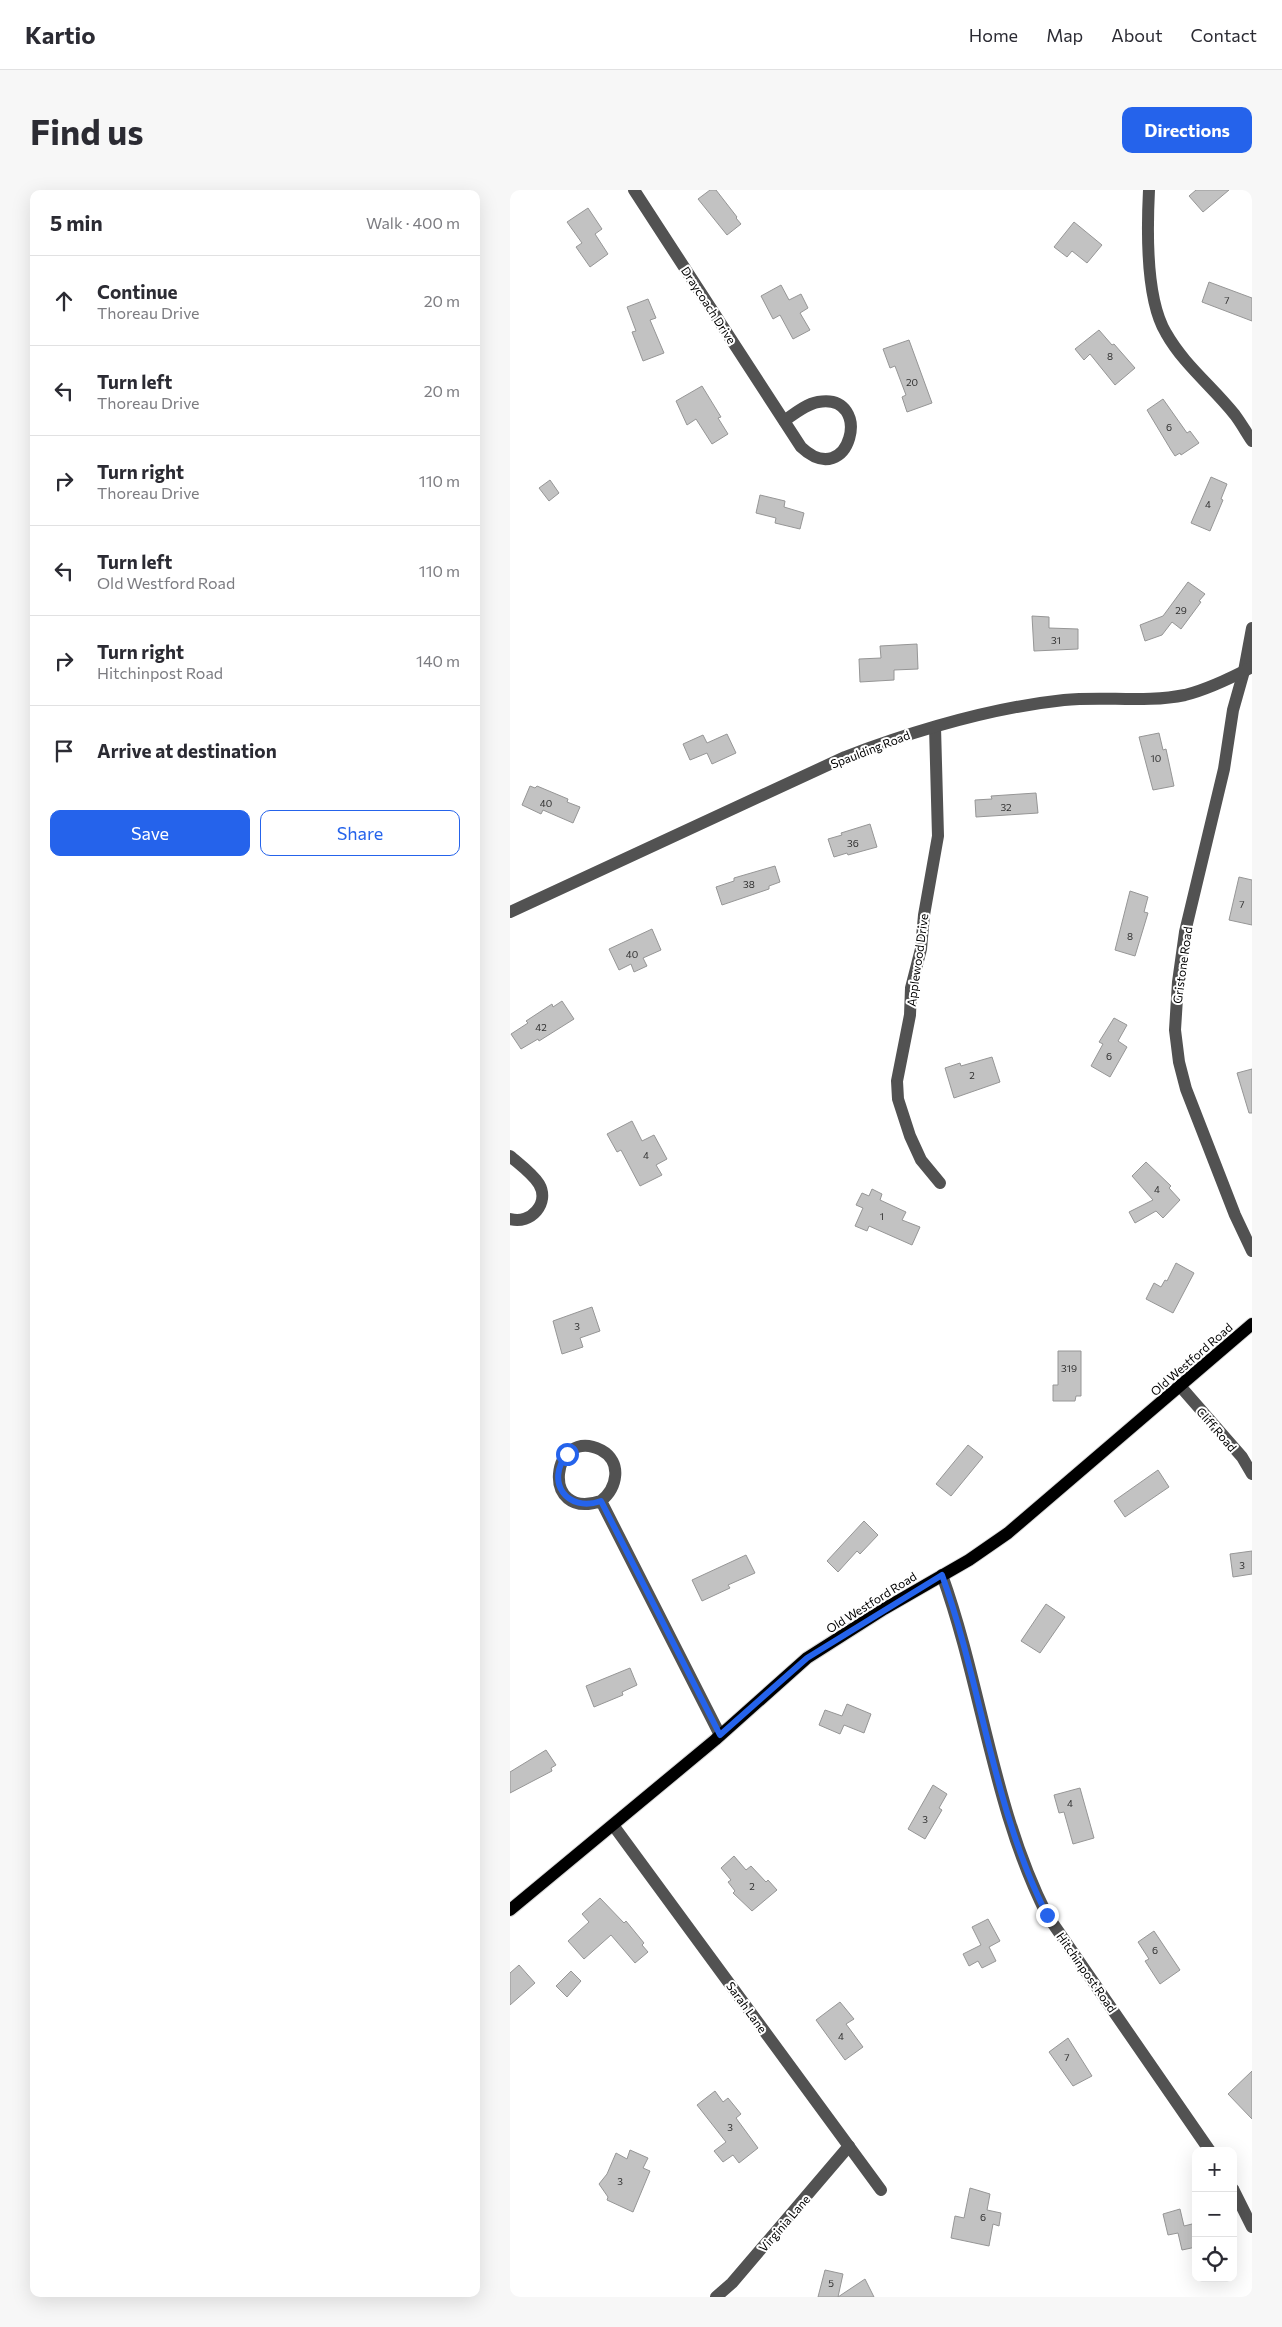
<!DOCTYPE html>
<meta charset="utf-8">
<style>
:root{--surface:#fff;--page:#f7f7f7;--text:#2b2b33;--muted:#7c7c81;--line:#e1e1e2;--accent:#2563eb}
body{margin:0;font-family:Commissioner,sans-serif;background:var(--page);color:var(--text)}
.controls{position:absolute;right:15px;bottom:15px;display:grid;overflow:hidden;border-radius:10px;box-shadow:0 5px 20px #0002}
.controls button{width:45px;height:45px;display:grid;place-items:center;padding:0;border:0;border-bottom:1px solid var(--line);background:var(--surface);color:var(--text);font:25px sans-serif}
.stop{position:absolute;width:15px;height:15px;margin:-11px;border:4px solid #2563eb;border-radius:50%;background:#fff}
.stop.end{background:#2563eb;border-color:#fff;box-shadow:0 1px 5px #0008}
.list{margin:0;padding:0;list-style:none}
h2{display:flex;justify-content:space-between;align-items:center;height:65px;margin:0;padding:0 20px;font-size:21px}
h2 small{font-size:16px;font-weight:400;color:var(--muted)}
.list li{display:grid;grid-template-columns:32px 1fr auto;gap:15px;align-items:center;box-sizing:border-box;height:90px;padding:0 20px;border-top:1px solid var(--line)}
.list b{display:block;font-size:19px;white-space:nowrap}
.list p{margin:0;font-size:16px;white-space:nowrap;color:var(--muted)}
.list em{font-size:16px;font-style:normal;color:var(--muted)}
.actions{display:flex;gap:10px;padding:15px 20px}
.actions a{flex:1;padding:11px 0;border:1px solid var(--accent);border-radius:10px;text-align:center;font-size:18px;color:var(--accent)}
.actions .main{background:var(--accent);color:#fff}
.icon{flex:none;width:28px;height:28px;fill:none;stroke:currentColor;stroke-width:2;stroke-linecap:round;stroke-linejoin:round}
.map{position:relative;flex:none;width:742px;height:2107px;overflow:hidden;border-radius:10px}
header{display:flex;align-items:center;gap:30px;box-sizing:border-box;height:70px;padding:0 25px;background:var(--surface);border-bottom:1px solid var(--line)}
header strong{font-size:24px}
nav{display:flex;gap:28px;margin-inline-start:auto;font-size:18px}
.intro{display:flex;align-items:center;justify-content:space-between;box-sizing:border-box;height:120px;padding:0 30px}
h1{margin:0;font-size:35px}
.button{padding:12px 22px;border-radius:10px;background:var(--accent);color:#fff;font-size:18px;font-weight:700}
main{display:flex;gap:30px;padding:0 30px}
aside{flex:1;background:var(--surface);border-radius:10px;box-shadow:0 5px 20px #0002}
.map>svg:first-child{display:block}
.building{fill:#c2c2c2;stroke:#969696}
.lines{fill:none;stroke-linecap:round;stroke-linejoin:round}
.major-casing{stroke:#dbdbdb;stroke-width:14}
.minor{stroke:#525252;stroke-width:12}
.major{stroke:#000;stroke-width:12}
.route{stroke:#2563eb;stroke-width:6}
.labels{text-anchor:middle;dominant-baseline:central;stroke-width:4;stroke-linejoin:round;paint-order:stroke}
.number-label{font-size:10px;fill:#303030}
.street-label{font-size:12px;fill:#000;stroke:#fff}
</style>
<header>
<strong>Kartio</strong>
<nav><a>Home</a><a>Map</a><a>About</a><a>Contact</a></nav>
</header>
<div class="intro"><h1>Find us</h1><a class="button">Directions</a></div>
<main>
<aside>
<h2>5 min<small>Walk · 400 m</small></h2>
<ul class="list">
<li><svg class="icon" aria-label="ahead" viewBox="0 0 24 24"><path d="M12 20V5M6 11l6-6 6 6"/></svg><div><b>Continue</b><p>Thoreau Drive</p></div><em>20 m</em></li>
<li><svg class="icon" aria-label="left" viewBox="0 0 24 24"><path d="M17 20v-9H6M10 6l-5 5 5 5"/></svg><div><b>Turn left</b><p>Thoreau Drive</p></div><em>20 m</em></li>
<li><svg class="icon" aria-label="right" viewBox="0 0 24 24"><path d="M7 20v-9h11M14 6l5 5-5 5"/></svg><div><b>Turn right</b><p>Thoreau Drive</p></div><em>110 m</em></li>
<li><svg class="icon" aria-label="left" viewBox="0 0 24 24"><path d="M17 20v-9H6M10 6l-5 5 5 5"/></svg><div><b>Turn left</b><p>Old Westford Road</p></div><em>110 m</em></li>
<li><svg class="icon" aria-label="right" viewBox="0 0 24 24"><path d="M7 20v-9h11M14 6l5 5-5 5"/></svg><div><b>Turn right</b><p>Hitchinpost Road</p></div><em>140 m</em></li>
<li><svg class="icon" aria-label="arrive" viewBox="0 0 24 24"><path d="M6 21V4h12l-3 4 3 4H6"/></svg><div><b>Arrive at destination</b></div></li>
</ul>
<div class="actions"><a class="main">Save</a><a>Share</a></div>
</aside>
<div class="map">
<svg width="742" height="2107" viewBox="0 0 742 2107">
<rect width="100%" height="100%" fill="#fff"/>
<!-- building -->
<g class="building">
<polygon points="200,0 206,0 227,27 226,28 231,34 217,45 188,9"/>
<polygon points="686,0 719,0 693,22 679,6"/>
<polygon points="78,18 92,39 85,44 98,64 80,77 66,57 72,53 57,32"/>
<polygon points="564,32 592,55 577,73 562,61 557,67 544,57"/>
<polygon points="699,92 742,108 742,131 692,112"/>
<polygon points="271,95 279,110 291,104 298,118 290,123 300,140 283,149 270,125 263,129 251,106"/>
<polygon points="138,109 146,128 140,130 154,163 133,171 122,142 126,141 117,117"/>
<polygon points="589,140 602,155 604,154 625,178 605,195 580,164 574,170 565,159"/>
<polygon points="399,150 422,213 397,222 392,207 396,205 385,176 380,178 373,159"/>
<polygon points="192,196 211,227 208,228 218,244 202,254 186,229 177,235 166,211"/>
<polygon points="653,209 677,243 680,241 689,253 671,265 670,263 665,266 661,260 637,220"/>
<polygon points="701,287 717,294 711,309 713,310 700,341 681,333"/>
<polygon points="40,290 49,303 39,311 29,298"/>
<polygon points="250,305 275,311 274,317 294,323 290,339 265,333 266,328 246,323"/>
<polygon points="678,392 695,404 689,411 691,412 671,439 662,432 652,445 635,451 630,435 653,426"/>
<polygon points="522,426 539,427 539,438 568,439 568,459 524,461"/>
<polygon points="407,454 408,479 384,480 384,490 350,492 349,469 371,468 370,456"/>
<polygon points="649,543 653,560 656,559 664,596 643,600 629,547"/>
<polygon points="217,544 226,563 202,574 197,563 180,570 173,554 193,545 197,553"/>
<polygon points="20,596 25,598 27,596 58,609 57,612 70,617 63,633 33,620 31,624 12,615"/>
<polygon points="526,603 528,623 466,627 465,610 482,609 481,606"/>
<polygon points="360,634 367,657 338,665 337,663 324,667 318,649 332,645 331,643"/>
<polygon points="265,676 270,692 259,696 259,699 212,715 206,697 224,691 224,688"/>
<polygon points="729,687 742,690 742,735 719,730"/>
<polygon points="620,701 638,707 634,722 638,723 625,766 605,760"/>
<polygon points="142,739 151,760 133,768 137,776 124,782 121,774 109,780 99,759"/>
<polygon points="52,811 64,829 29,851 28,849 11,859 1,844 18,833 16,831 42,814 43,817"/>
<polygon points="604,828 617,835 608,851 617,857 600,887 581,876 593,854 589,852"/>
<polygon points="482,867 490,892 444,908 435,878 450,873 451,876"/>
<polygon points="742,879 742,923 739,923 727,883"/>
<polygon points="122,931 132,951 144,945 157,969 146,975 152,985 130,996 111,960 107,962 97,944"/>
<polygon points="636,972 661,996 659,998 670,1010 653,1028 646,1021 625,1033 619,1022 643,1010 622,986"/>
<polygon points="362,999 372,1004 370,1010 396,1022 392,1030 410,1037 402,1055 359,1036 357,1041 345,1036 353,1018 346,1015 352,1003 359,1006"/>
<polygon points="666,1073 684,1083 663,1123 636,1109 644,1093 651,1097 655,1090 657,1091"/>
<polygon points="82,1117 90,1141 70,1148 73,1157 52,1164 43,1131"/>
<polygon points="548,1161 571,1161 571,1206 566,1206 565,1211 543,1211 543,1195 548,1195"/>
<polygon points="458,1255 473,1267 441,1306 426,1294"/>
<polygon points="648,1280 659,1297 615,1327 604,1311"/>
<polygon points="354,1331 368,1345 350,1364 347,1361 328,1382 317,1371"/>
<polygon points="742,1361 742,1384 723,1387 720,1364"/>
<polygon points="236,1365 245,1383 218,1395 220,1398 192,1411 182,1390"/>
<polygon points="536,1414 555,1427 530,1463 511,1451"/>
<polygon points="120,1478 127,1495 112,1502 113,1505 84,1517 76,1496"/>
<polygon points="337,1514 361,1524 354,1543 334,1535 330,1544 309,1535 315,1520 332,1526"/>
<polygon points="36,1560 46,1575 41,1578 42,1581 0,1603 0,1582"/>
<polygon points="423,1595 437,1604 429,1618 432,1620 415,1649 398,1639"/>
<polygon points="570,1598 584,1648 563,1654 554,1622 549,1623 544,1605"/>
<polygon points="224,1666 236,1680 241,1676 256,1692 258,1690 267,1700 242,1721 223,1703 225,1701 218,1692 221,1690 211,1678"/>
<polygon points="90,1708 114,1733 116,1731 134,1753 132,1755 138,1762 125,1773 101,1745 74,1769 58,1751 79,1732 72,1724"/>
<polygon points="478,1729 490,1751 479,1757 486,1771 472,1778 468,1771 459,1776 453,1764 471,1755 462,1737"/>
<polygon points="644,1741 670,1780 650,1794 635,1771 639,1769 628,1752"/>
<polygon points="9,1775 25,1793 0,1815 0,1783"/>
<polygon points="61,1781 71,1791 57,1807 46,1796"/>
<polygon points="330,1812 344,1829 336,1834 353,1857 335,1870 306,1830"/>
<polygon points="558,1848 582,1886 563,1896 539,1862"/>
<polygon points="742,1881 742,1929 718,1904"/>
<polygon points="205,1901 213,1912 218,1908 231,1924 226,1928 248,1958 229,1973 223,1965 213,1972 204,1961 216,1952 187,1915"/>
<polygon points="120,1960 138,1968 133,1978 140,1981 123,2022 97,2010 98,2007 89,1994 97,1984 106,1963 117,1969"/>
<polygon points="460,1998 480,2004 477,2020 491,2023 489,2036 483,2034 479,2056 441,2048 445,2026 454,2028"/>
<polygon points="670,2019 674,2036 686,2033 686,2057 672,2060 668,2043 658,2045 653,2024"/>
<polygon points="315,2080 333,2084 328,2107 308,2107"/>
<polygon points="355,2089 364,2107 328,2107"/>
</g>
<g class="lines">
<defs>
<polyline id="major" points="0,1720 205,1550 297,1468 374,1419 459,1370 498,1343 742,1134"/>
</defs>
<!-- major casing -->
<use href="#major" class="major-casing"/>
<!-- minor -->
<g class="minor">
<path d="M124,0L291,257C340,303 365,202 308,212C296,214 284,224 274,231"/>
<path d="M639,0C637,39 636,110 656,143C674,175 703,197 725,225C731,233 736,242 742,251"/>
<polyline points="742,438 734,481 723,520 714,579 675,742 668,792 665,840 669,872 676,899 725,1025 742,1061"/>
<polyline points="425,537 428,646 414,725 411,759 401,798 400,825 387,891 388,909 400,946 411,970 430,993"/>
<path d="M0,722L335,567C406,540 479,518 554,510C594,506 636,513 675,505C699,499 721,488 742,477"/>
<path d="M0,966C9,974 22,983 29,994C40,1013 21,1035 0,1029"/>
<polyline points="670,1196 732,1267 742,1284"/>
<path d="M91,1311C29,1332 41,1235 91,1260C113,1272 107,1298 91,1311L210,1545"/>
<path d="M432,1385C472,1496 483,1619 537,1725L700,1961"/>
<polyline points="103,1635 371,2000"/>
<polyline points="723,1999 742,2037"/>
<polyline points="206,2107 222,2093 339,1956"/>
</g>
<!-- major -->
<use href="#major" class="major"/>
</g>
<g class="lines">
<!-- route -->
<path class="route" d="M57,1264C35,1292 57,1323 91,1311L210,1545L297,1468L432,1385C472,1496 483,1619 537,1725"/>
</g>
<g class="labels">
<!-- number labels -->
<g class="number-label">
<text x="717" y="110">7</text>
<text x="600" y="166">8</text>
<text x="402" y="192">20</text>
<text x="659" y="237">6</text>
<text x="698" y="314">4</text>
<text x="671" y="420">29</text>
<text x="546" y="450">31</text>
<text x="646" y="568">10</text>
<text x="36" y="613">40</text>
<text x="496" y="617">32</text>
<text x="343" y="653">36</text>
<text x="239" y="694">38</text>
<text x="732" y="714">7</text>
<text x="620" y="746">8</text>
<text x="122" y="764">40</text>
<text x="31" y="837">42</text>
<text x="599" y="866">6</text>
<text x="462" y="885">2</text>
<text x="136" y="965">4</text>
<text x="647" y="999">4</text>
<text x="372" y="1026">1</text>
<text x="67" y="1136">3</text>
<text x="559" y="1178">319</text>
<text x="732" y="1375">3</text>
<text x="560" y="1613">4</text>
<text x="415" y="1629">3</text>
<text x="242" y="1696">2</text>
<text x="645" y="1760">6</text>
<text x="331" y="1846">4</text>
<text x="557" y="1867">7</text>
<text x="220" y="1937">3</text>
<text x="110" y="1991">3</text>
<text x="473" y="2027">6</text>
<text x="321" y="2093">5</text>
</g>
<!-- street labels -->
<g class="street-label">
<text transform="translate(199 115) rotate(57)">Draycoach Drive</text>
<text transform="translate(360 559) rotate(-21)">Spaulding Road</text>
<text transform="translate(407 770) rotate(-82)">Applewood Drive</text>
<text transform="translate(672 775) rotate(-82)">Gristone Road</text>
<text transform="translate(681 1169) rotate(-41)">Old Westford Road</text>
<text transform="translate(707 1239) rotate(49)">Cliff Road</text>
<text transform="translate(361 1412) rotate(-32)">Old Westford Road</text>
<text transform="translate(577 1782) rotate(55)">Hitchinpost Road</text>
<text transform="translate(237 1817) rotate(54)">Sarah Lane</text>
<text transform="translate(274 2033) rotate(-49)">Virginia Lane</text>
</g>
</g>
</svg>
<div class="controls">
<button>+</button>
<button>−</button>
<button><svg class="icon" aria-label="locate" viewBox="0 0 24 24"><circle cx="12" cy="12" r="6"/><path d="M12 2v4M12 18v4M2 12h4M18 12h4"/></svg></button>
</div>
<div class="stop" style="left:57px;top:1264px"></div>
<div class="stop end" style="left:537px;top:1725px"></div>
</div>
</main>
